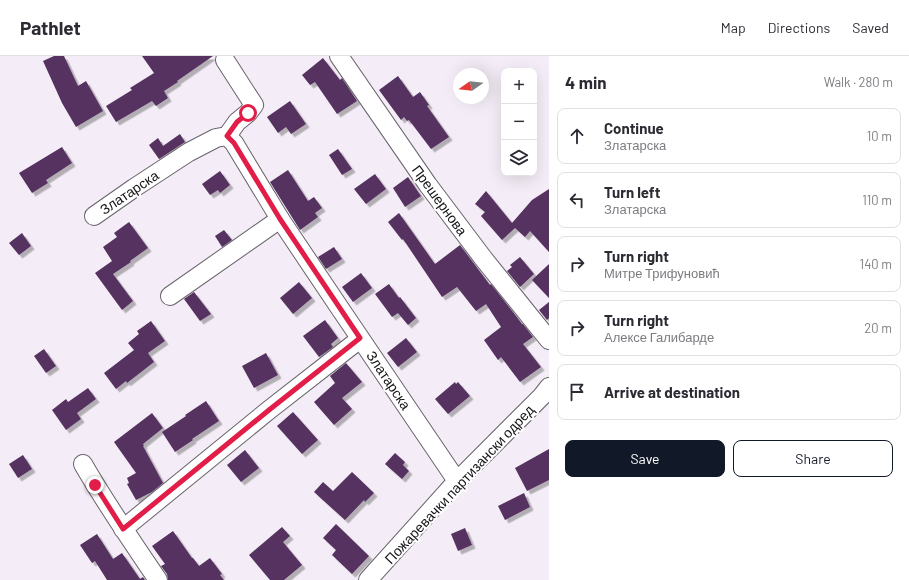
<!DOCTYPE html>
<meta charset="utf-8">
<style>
:root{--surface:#fff;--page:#f2f2f3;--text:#2b2b33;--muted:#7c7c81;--line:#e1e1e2;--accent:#111827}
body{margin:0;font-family:Barlow,sans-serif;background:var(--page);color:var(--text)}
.controls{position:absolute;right:12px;top:12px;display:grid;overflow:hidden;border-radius:8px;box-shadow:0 4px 16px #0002}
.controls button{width:36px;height:36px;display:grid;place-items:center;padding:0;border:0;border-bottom:1px solid var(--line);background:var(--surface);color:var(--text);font:20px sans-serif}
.compass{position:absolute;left:453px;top:12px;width:36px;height:36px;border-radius:50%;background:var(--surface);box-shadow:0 4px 16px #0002;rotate:256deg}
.stop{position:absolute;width:12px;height:12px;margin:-9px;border:3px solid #e11d48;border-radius:50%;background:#fff}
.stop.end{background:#e11d48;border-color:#fff;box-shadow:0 1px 4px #0008}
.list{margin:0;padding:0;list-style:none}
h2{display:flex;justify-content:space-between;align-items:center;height:52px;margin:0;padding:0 16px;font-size:17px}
h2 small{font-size:13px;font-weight:400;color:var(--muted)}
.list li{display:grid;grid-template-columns:26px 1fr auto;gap:12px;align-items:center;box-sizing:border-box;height:56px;margin:0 8px 8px;padding:0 8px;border:1px solid var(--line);border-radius:8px}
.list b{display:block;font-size:15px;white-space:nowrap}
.list p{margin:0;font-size:13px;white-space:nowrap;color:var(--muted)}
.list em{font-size:13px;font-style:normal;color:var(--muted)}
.actions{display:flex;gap:8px;padding:12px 16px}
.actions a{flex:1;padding:9px 0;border:1px solid var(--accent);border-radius:8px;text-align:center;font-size:14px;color:var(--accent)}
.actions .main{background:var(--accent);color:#fff}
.icon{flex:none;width:22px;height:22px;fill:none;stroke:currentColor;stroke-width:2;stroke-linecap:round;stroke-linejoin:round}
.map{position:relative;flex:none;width:549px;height:524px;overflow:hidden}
header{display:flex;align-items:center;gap:24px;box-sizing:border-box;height:56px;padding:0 20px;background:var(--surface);border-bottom:1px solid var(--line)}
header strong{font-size:19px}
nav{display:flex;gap:22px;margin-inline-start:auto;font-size:14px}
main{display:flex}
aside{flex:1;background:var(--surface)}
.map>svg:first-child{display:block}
.building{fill:#553160;filter:url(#shadow)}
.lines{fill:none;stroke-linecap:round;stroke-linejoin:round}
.minor-casing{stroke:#69636b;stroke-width:20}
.minor{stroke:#fff;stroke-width:18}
.route{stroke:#e11d48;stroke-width:5}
.labels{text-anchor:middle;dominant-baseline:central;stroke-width:4;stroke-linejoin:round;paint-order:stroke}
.street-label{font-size:14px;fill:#141215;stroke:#fff}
</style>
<header>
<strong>Pathlet</strong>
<nav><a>Map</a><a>Directions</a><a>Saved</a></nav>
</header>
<main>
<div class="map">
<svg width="549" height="524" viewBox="0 0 549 524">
<defs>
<filter id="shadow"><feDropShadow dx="3.5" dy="3.5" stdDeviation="0" flood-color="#0004"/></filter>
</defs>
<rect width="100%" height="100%" fill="#f4ecf6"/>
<!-- building -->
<g class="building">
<polygon points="54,0 64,0 78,30 86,25 103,55 76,71 62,47 43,5"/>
<polygon points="142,0 213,0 177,25 178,26 164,35 168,42 156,50 152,45 116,66 106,50 132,34 130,32 154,17"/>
<polygon points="323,2 340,24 342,22 357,45 337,58 315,26 310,29 302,19"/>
<polygon points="398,20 413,41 420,36 429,49 427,50 449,81 431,93 409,64 407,65 404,61 401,64 379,34"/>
<polygon points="290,45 306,68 291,78 286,71 278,77 267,61"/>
<polygon points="180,78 185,86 159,103 149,89 158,82 163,90"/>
<polygon points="62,91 72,107 46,124 48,127 32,137 19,117"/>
<polygon points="338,93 352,113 342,119 329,99"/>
<polygon points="288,114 308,145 314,141 322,152 315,157 318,161 300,174 270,126"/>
<polygon points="220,115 230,129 220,137 218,134 210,139 202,128"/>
<polygon points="375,118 386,133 366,148 354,133"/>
<polygon points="408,121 421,140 405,151 393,132"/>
<polygon points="549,133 549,196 530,175 525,181 515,172 502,184 481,160 485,156 475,148 486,135 512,167 532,144"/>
<polygon points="399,157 435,208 460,189 490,229 491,228 516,260 522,268 523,268 533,281 523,288 541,311 520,326 501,301 498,304 484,284 501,271 486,248 476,255 457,231 442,241 403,183 402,184 388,166"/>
<polygon points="129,166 148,192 130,205 131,206 113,218 133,245 122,254 95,217 112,205 103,191 117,181 114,177"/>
<polygon points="224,174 232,184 222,191 215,180"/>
<polygon points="22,177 31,190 19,199 9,187"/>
<polygon points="334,191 342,203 326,213 318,201"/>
<polygon points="520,201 534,218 520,231 507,215 512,211 510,209"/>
<polygon points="549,208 549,242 532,224"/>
<polygon points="361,217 372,232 353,246 342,231"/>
<polygon points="299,226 312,242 293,258 280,242"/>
<polygon points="389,228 399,242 400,241 416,262 408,269 398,257 392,261 375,238"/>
<polygon points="194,236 211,258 200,265 184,243"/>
<polygon points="549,246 549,262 547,264 539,254"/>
<polygon points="325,264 338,282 331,288 333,291 319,301 303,280"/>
<polygon points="151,265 165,285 148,297 154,306 127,327 126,325 116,333 104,317 134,294 128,287 139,278 137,275"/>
<polygon points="406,282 417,296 398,311 387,297"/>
<polygon points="44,293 56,310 46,317 34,300"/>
<polygon points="266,297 278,319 254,332 242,310"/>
<polygon points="346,307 362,326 342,342 352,353 334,369 314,346 335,327 330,320"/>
<polygon points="455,326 456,328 458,326 470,340 448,358 435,343"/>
<polygon points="88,332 96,343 77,357 81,363 66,374 52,354 66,343 68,346"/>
<polygon points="206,345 219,365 192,383 193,384 175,396 162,376 186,360 185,359"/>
<polygon points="293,356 318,384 302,398 277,370"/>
<polygon points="152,357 163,372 143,388 144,390 143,390 163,427 152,436 136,444 127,428 129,427 127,422 136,417 114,386"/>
<polygon points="549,393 549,424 527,435 515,412"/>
<polygon points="245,394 259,412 241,426 227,409"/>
<polygon points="395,397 405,406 403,409 409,415 402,423 385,408"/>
<polygon points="23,399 32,413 18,422 9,408"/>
<polygon points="352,416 374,437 365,446 364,444 345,464 314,436 323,426 333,435"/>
<polygon points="524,437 530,451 505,464 498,450"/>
<polygon points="336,468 369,500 352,518 332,499 336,494 323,482"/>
<polygon points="282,471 290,480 283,486 302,509 284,524 270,524 249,499"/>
<polygon points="465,472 472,489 458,495 451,478"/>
<polygon points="173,475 192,502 193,502 199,510 210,502 222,518 220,519 224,524 168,524 167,518 161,510 165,508 152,490"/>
<polygon points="97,478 113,503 122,497 140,523 143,521 145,524 107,524 95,505 92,507 80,489"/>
</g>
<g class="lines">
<defs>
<g id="minor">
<polyline points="339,0 428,129 483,202 549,284"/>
<polyline points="225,4 254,49 248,57 237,66 227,80"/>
<polyline points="94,160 134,132 189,96 216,82 227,80 234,87 280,163 337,248 457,425"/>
<polyline points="170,240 280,163"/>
<path d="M83,408C106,448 132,486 158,524"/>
<polyline points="123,473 269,354 360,283"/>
<polyline points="368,524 457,425 542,340 549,331"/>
</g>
</defs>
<!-- minor casing -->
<use href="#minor" class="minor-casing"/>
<!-- minor -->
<use href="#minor" class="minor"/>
</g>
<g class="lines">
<!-- route -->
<polyline class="route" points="95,429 123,473 269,354 360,282 280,163 234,87 227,80 237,66 248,57"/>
</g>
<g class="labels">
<!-- street labels -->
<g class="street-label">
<text transform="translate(129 136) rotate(-34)">Златарска</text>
<text transform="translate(440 144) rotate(54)">Прешернова</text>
<text transform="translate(389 324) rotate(56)">Златарска</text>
<text transform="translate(459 428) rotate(-47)">Пожаревачки партизански одред</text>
</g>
</g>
</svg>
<div class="controls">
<button>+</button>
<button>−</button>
<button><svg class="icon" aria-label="layers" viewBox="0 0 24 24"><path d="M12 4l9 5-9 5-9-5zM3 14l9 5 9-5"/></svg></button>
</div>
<svg class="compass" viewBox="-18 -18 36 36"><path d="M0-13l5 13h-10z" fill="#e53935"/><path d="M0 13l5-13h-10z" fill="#7c7c81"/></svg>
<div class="stop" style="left:248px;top:57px"></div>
<div class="stop end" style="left:95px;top:429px"></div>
</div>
<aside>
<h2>4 min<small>Walk · 280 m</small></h2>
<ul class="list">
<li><svg class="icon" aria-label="ahead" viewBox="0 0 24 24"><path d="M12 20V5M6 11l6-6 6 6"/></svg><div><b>Continue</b><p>Златарска</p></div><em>10 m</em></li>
<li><svg class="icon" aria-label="left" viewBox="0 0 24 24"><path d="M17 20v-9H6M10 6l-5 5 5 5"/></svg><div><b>Turn left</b><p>Златарска</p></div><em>110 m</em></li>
<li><svg class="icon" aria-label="right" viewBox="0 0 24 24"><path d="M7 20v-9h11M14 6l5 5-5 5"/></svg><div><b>Turn right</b><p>Митре Трифуновић</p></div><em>140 m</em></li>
<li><svg class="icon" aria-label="right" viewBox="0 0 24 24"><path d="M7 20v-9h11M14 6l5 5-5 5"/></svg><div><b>Turn right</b><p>Алексе Галибарде</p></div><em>20 m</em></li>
<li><svg class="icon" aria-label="arrive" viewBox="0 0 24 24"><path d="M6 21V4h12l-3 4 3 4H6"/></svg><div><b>Arrive at destination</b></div></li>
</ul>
<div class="actions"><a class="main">Save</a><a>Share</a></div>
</aside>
</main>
